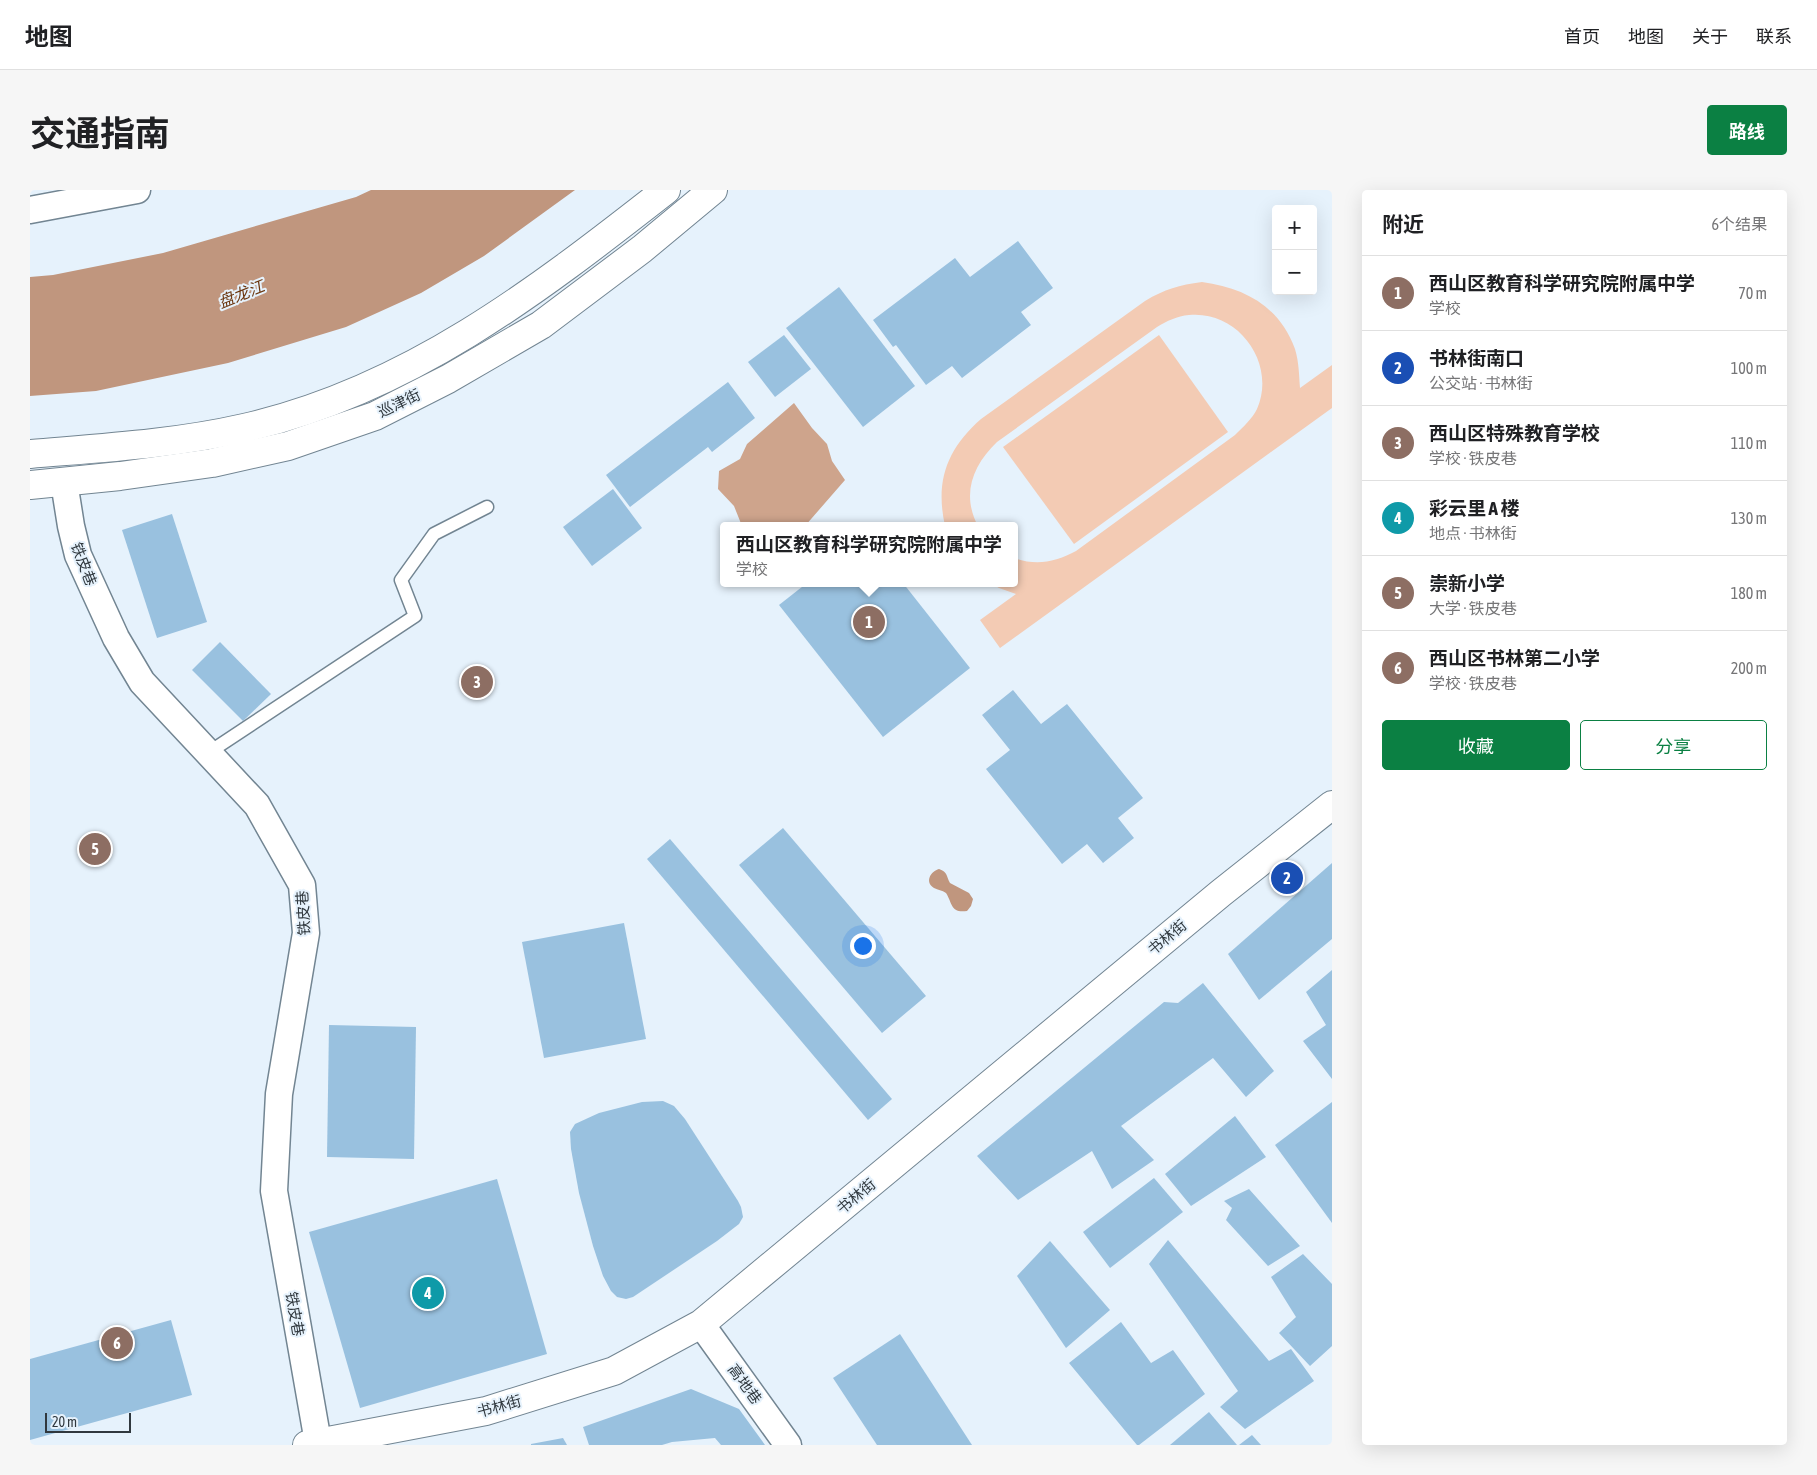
<!DOCTYPE html>
<html lang="zh">
<meta charset="utf-8">
<style>
:root{--surface:#fff;--page:#f6f6f6;--text:#202124;--muted:#757577;--line:#e0e0e0;--accent:#0b8043}
body{margin:0;font-family:"Asap Condensed","Noto Sans SC",sans-serif;background:var(--page);color:var(--text)}
.controls{position:absolute;right:15px;top:15px;display:grid;overflow:hidden;border-radius:5px;box-shadow:0 5px 20px #0002}
.controls button{width:45px;height:45px;display:grid;place-items:center;padding:0;border:0;border-bottom:1px solid var(--line);background:var(--surface);color:var(--text);font:25px sans-serif}
.scale{position:absolute;left:15px;bottom:12px;width:86px;box-sizing:border-box;padding-left:5px;border:2px solid #30383e;border-top:0;font-size:14px;line-height:18px;white-space:nowrap;color:#30383e;-webkit-text-stroke:4px #e6f2fc;paint-order:stroke}
.you{position:absolute;left:832px;top:755px;width:18px;height:18px;margin:-12px;border:4px solid #fff;border-radius:50%;background:#1a73e8;box-shadow:0 0 0 8px #1a73e833}
.badge{display:grid;place-items:center;width:32px;height:32px;border-radius:50%;background:var(--accent);color:#fff;font-size:16px;font-weight:700}
.pin{position:absolute;translate:-50% -50%;border:2px solid #fff;box-shadow:0 1px 5px #0006}
.popup{position:absolute;left:690px;top:332px;width:298px;height:65px;box-sizing:border-box;display:grid;place-content:center;border-radius:5px;background:var(--surface);filter:drop-shadow(0 1px 4px #0005);font-size:16px;white-space:nowrap;color:var(--muted)}
.popup b{font-size:19px;color:var(--text)}
.popup::after{content:'';position:absolute;left:50%;top:100%;margin-left:-10px;border:10px solid transparent;border-top-color:var(--surface)}
.list{margin:0;padding:0;list-style:none}
h2{display:flex;justify-content:space-between;align-items:center;height:65px;margin:0;padding:0 20px;font-size:21px}
h2 small{font-size:16px;font-weight:400;color:var(--muted)}
.list li{display:grid;grid-template-columns:32px 1fr auto;gap:15px;align-items:center;box-sizing:border-box;height:75px;padding:0 20px;border-top:1px solid var(--line)}
.list b{display:block;font-size:19px;white-space:nowrap}
.list p{margin:0;font-size:16px;white-space:nowrap;color:var(--muted)}
.list em{font-size:16px;font-style:normal;color:var(--muted)}
.actions{display:flex;gap:10px;padding:15px 20px}
.actions a{flex:1;padding:11px 0;border:1px solid var(--accent);border-radius:5px;text-align:center;font-size:18px;color:var(--accent)}
.actions .main{background:var(--accent);color:#fff}
.map{position:relative;flex:none;width:1302px;height:1255px;overflow:hidden;border-radius:5px}
header{display:flex;align-items:center;gap:30px;box-sizing:border-box;height:70px;padding:0 25px;background:var(--surface);border-bottom:1px solid var(--line)}
header strong{font-size:24px}
nav{display:flex;gap:28px;margin-inline-start:auto;font-size:18px}
.intro{display:flex;align-items:center;justify-content:space-between;box-sizing:border-box;height:120px;padding:0 30px}
h1{margin:0;font-size:35px}
.button{padding:12px 22px;border-radius:5px;background:var(--accent);color:#fff;font-size:18px;font-weight:700}
main{display:flex;gap:30px;padding:0 30px}
aside{flex:1;background:var(--surface);border-radius:5px;box-shadow:0 5px 20px #0002}
.map>svg:first-child{display:block}
.green{fill:#f3cbb4}
.forest{fill:#cea48c}
.water{fill:#c0967e}
.building{fill:#99c1df}
.lines{fill:none;stroke-linecap:round;stroke-linejoin:round}
.lane-casing{stroke:#728592;stroke-width:15}
.street-casing{stroke:#728592;stroke-width:29}
.secondary-casing{stroke:#728592;stroke-width:30}
.lane{stroke:#fff;stroke-width:12}
.street{stroke:#fff;stroke-width:26}
.secondary{stroke:#fff;stroke-width:28}
.labels{text-anchor:middle;dominant-baseline:central;stroke-width:4;stroke-linejoin:round;paint-order:stroke}
.street-label{font-size:15px;fill:#30383e;stroke:#e6f2fc}
.water-label{font-size:16px;font-style:italic;fill:#6b360f;stroke:#e6f2fc}
</style>
<header>
<strong>地图</strong>
<nav><a>首页</a><a>地图</a><a>关于</a><a>联系</a></nav>
</header>
<div class="intro"><h1>交通指南</h1><a class="button">路线</a></div>
<main>
<div class="map">
<svg width="1302" height="1255" viewBox="0 0 1302 1255">
<rect width="100%" height="100%" fill="#e6f2fc"/>
<!-- green -->
<g class="green">
<path d="M1172,92C1215,98 1249,116 1265,159C1269,172 1269,185 1270,198L1302,175V218L970,458L950,430L986,404L969,398L960,393H984V368C1007,376 1025,372 1046,361L1205,245C1213,237 1222,229 1227,219C1247,173 1208,120 1159,125C1147,126 1137,131 1127,137L967,252C943,275 931,304 948,336H915C905,291 917,259 951,229L1115,111C1135,99 1149,95 1172,92Z"/>
<polygon points="1129,145 1198,242 1044,354 973,257"/>
</g>
<!-- forest -->
<polygon class="forest" points="764,213 782,238 797,254 802,271 815,290 775,336 712,336 704,316 688,299 689,281 710,269 717,254"/>
<!-- water -->
<g class="water">
<polygon points="341,0 545,0 454,66 391,103 316,137 198,173 66,201 0,206 0,87 23,85 133,63 326,7"/>
<path d="M909,679C918,682 916,686 920,693L939,703L943,709L941,716L937,721C920,723 923,714 916,703C912,700 908,700 904,698C894,692 901,681 909,679Z"/>
</g>
<!-- building -->
<g class="building">
<polygon points="988,51 1023,98 991,122 1001,135 932,188 922,176 896,195 866,155 863,157 843,130 925,68 940,87"/>
<polygon points="809,97 885,196 833,237 756,138"/>
<polygon points="754,145 781,179 745,207 718,172"/>
<polygon points="698,192 725,228 682,262 678,257 600,317 576,285"/>
<polygon points="583,299 612,338 562,376 533,337"/>
<polygon points="142,324 177,432 127,448 92,340"/>
<polygon points="777,393 873,393 940,478 853,547 749,415"/>
<polygon points="190,452 241,504 213,531 162,480"/>
<polygon points="983,500 1011,534 1037,514 1113,608 1088,628 1104,648 1073,673 1057,654 1032,674 956,579 980,560 952,525"/>
<polygon points="753,638 896,806 852,843 709,675"/>
<polygon points="640,649 862,909 838,930 617,669"/>
<polygon points="1302,673 1302,749 1229,810 1198,764"/>
<polygon points="594,733 616,849 514,868 492,752"/>
<polygon points="1302,780 1302,889 1273,851 1296,835 1276,802"/>
<polygon points="1173,793 1244,881 1216,907 1183,868 1091,936 1124,970 1082,999 1062,961 988,1010 947,966 1134,812 1148,813"/>
<polygon points="299,835 386,837 384,969 297,967"/>
<polygon points="633,911 644,916 655,929 708,1011 711,1017 713,1027 709,1034 687,1051 603,1107 596,1109 587,1107 581,1101 573,1086 563,1056 549,1003 541,959 540,942 545,934 569,923 612,912"/>
<polygon points="1302,912 1302,1033 1245,955"/>
<polygon points="1205,926 1236,967 1161,1016 1135,984"/>
<polygon points="1124,988 1153,1022 1080,1078 1053,1042"/>
<polygon points="467,989 517,1164 330,1218 279,1042"/>
<polygon points="1219,999 1270,1056 1238,1076 1196,1030 1202,1018 1194,1011"/>
<polygon points="1138,1050 1239,1171 1261,1159 1284,1191 1215,1239 1190,1217 1208,1201 1119,1074"/>
<polygon points="1020,1051 1080,1120 1036,1158 987,1086"/>
<polygon points="1273,1064 1302,1094 1302,1156 1280,1176 1249,1143 1266,1127 1241,1087"/>
<polygon points="141,1130 162,1205 0,1250 0,1169"/>
<polygon points="1091,1132 1121,1173 1143,1160 1175,1204 1109,1255 1107,1255 1039,1173"/>
<polygon points="870,1144 942,1255 847,1255 803,1188"/>
<polygon points="661,1199 709,1219 735,1255 691,1255 685,1248 642,1252 632,1255 559,1255 553,1237"/>
<polygon points="1179,1222 1207,1255 1140,1255"/>
<polygon points="1222,1245 1231,1255 1209,1255"/>
<polygon points="533,1248 537,1255 501,1255 501,1254"/>
</g>
<g class="lines">
<defs>
<polyline id="lane" points="178,563 385,426 371,390 404,344 457,317"/>
<g id="street">
<polyline points="0,20 107,0"/>
<polyline points="34,292 41,336 48,365 86,448 112,492 227,615 272,695 276,743 249,904 244,1001 288,1252"/>
<polyline points="671,1134 758,1255"/>
</g>
<g id="secondary">
<path d="M0,264C71,258 144,254 214,238C378,201 507,101 636,0"/>
<polyline points="0,295 90,286 182,273 258,256 345,226 418,189 511,135 612,59 683,0"/>
<polyline points="277,1255 456,1221 584,1181 671,1134 1191,703 1302,615"/>
</g>
</defs>
<!-- lane casing -->
<use href="#lane" class="lane-casing"/>
<!-- street casing -->
<use href="#street" class="street-casing"/>
<!-- secondary casing -->
<use href="#secondary" class="secondary-casing"/>
<!-- lane -->
<use href="#lane" class="lane"/>
<!-- street -->
<use href="#street" class="street"/>
<!-- secondary -->
<use href="#secondary" class="secondary"/>
</g>
<g class="labels">
<!-- street labels -->
<g class="street-label">
<text transform="translate(369 213) rotate(-26)">巡津街</text>
<text transform="translate(54 374) rotate(69)">铁皮巷</text>
<text transform="translate(273 723) rotate(-93)">铁皮巷</text>
<text transform="translate(1137 747) rotate(-40)">书林街</text>
<text transform="translate(826 1006) rotate(-40)">书林街</text>
<text transform="translate(265 1124) rotate(80)">铁皮巷</text>
<text transform="translate(715 1194) rotate(54)">高地巷</text>
<text transform="translate(469 1216) rotate(-15)">书林街</text>
</g>
<!-- water labels -->
<g class="water-label">
<text transform="translate(211 104) rotate(-22)">盘龙江</text>
</g>
</g>
</svg>
<div class="controls">
<button>+</button>
<button>−</button>
</div>
<div class="scale">20 m</div>
<div class="you"></div>
<div class="pin badge" style="left:839px;top:432px;background:#8d6e63">1</div>
<div class="popup"><b>西山区教育科学研究院附属中学</b>学校</div>
<div class="pin badge" style="left:1257px;top:688px;background:#1a4fb4">2</div>
<div class="pin badge" style="left:447px;top:492px;background:#8d6e63">3</div>
<div class="pin badge" style="left:398px;top:1103px;background:#0f9aa8">4</div>
<div class="pin badge" style="left:65px;top:659px;background:#8d6e63">5</div>
<div class="pin badge" style="left:87px;top:1153px;background:#8d6e63">6</div>
</div>
<aside>
<h2>附近<small>6个结果</small></h2>
<ul class="list">
<li><span class="badge" style="background:#8d6e63">1</span><div><b>西山区教育科学研究院附属中学</b><p>学校</p></div><em>70 m</em></li>
<li><span class="badge" style="background:#1a4fb4">2</span><div><b>书林街南口</b><p>公交站 · 书林街</p></div><em>100 m</em></li>
<li><span class="badge" style="background:#8d6e63">3</span><div><b>西山区特殊教育学校</b><p>学校 · 铁皮巷</p></div><em>110 m</em></li>
<li><span class="badge" style="background:#0f9aa8">4</span><div><b>彩云里 A 楼</b><p>地点 · 书林街</p></div><em>130 m</em></li>
<li><span class="badge" style="background:#8d6e63">5</span><div><b>崇新小学</b><p>大学 · 铁皮巷</p></div><em>180 m</em></li>
<li><span class="badge" style="background:#8d6e63">6</span><div><b>西山区书林第二小学</b><p>学校 · 铁皮巷</p></div><em>200 m</em></li>
</ul>
<div class="actions"><a class="main">收藏</a><a>分享</a></div>
</aside>
</main>
